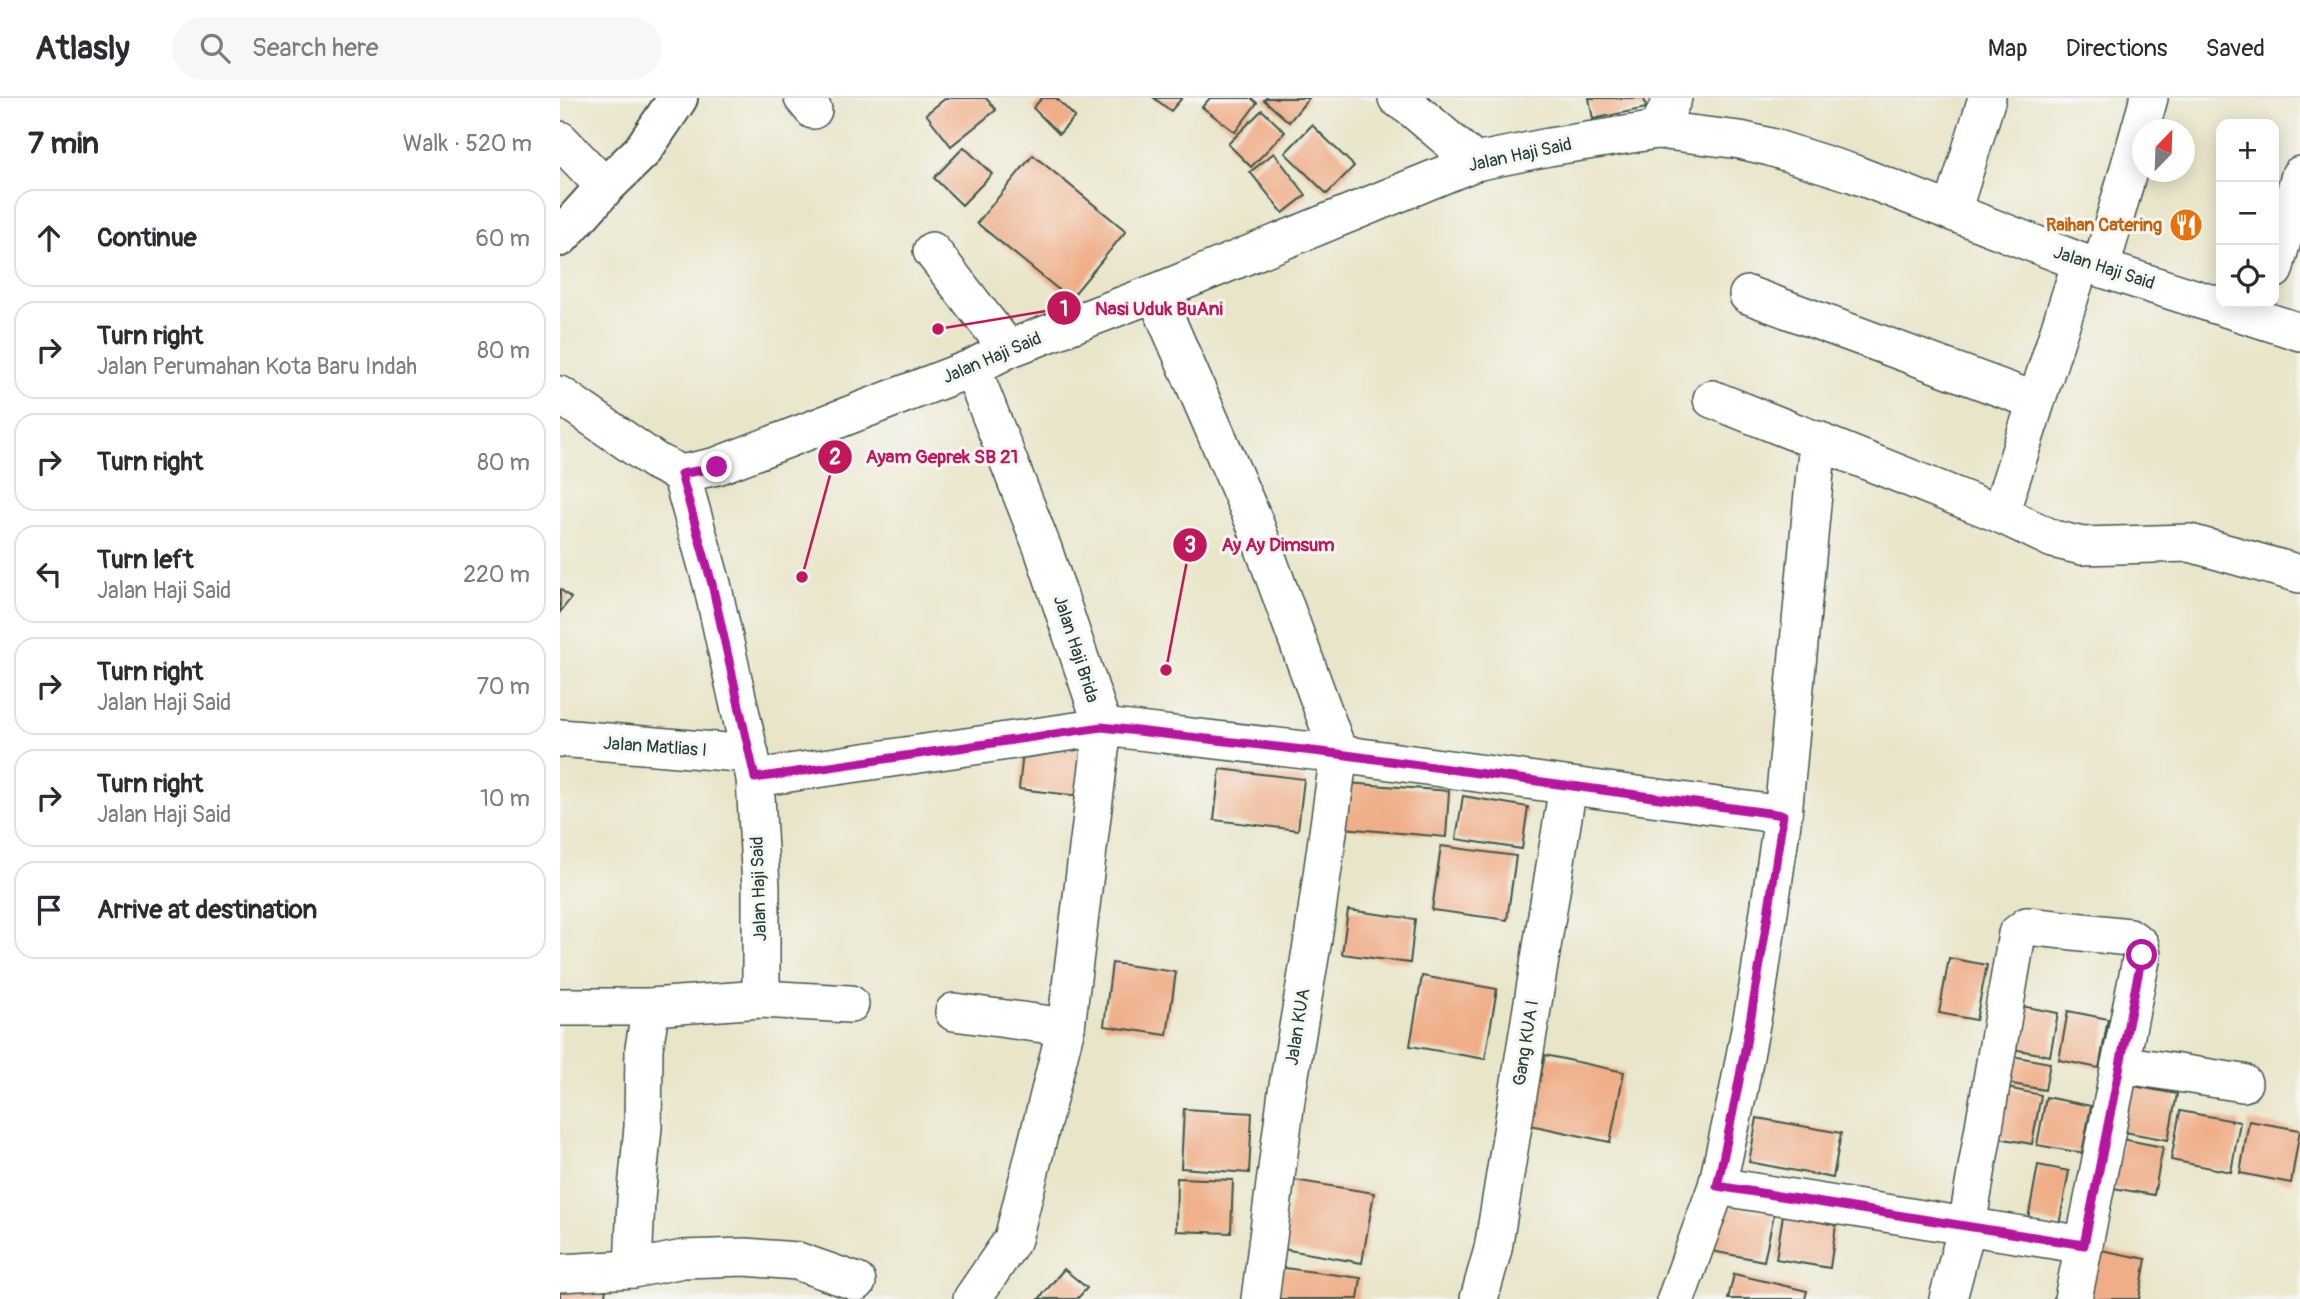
<!DOCTYPE html>
<meta charset="utf-8">
<style>
:root{--surface:#fff;--page:#f7f7f7;--text:#2b2b33;--muted:#7c7c81;--line:#e1e1e2}
body{margin:0;font-family:Pangolin,sans-serif;background:var(--page);color:var(--text)}
.controls{position:absolute;right:21px;top:21px;display:grid;overflow:hidden;border-radius:14px;box-shadow:0 4px 18px #0003}
.controls button{width:63px;height:63px;display:grid;place-items:center;padding:0;border:0;border-bottom:2px solid var(--line);background:var(--surface);color:var(--text);font:35px sans-serif}
.compass{position:absolute;left:1572px;top:21px;width:63px;height:63px;border-radius:50%;background:var(--surface);box-shadow:0 4px 18px #0003;rotate:23deg}
.stop{position:absolute;width:21px;height:21px;margin:-16px;border:5px solid #b5179e;border-radius:50%;background:#fff}
.stop.end{background:#b5179e;border-color:#fff;box-shadow:0 2px 7px #0008}
.list{margin:0;padding:0;list-style:none}
h2{display:flex;justify-content:space-between;align-items:center;height:91px;margin:0;padding:0 28px;font-size:30px}
h2 small{font-size:23px;font-weight:400;color:var(--muted)}
.list li{display:grid;grid-template-columns:46px 1fr auto;gap:21px;align-items:center;box-sizing:border-box;height:98px;margin:0 14px 14px;padding:0 14px;border:2px solid var(--line);border-radius:21px}
.list b{display:block;font-size:26px;white-space:nowrap}
.list p{margin:0;font-size:23px;white-space:nowrap;color:var(--muted)}
.list em{font-size:23px;font-style:normal;color:var(--muted)}
.icon{flex:none;width:38px;height:38px;fill:none;stroke:currentColor;stroke-width:2;stroke-linecap:round;stroke-linejoin:round}
.map{position:relative;flex:none;width:1740px;height:1201px;overflow:hidden}
header{display:flex;align-items:center;gap:42px;box-sizing:border-box;height:98px;padding:0 35px;background:var(--surface);border-bottom:2px solid var(--line)}
header strong{font-size:33px}
nav{display:flex;gap:38px;margin-inline-start:auto;font-size:24px}
.search{width:490px;height:63px;background:var(--page);display:flex;align-items:center;gap:18px;box-sizing:border-box;padding:0 24px;border-radius:38px;color:var(--muted);font-size:26px}
main{display:flex}
aside{flex:1;background:var(--surface)}
.map>svg:first-child{display:block}
.building{fill:#efae88}
.lines{fill:none;stroke-linecap:round;stroke-linejoin:round}
.minor-casing{stroke:#3d564a;stroke-width:40}
.tertiary-casing{stroke:#3d564a;stroke-width:42}
.minor{stroke:#fff;stroke-width:37}
.tertiary{stroke:#fff;stroke-width:38}
.route{stroke:#b5179e;stroke-width:9}
.labels{text-anchor:middle;dominant-baseline:central;stroke-width:6;stroke-linejoin:round;paint-order:stroke}
.street-label{font-size:18px;fill:#1f3d34;stroke:#f6f6f2}
.food-label{font-size:18px;font-weight:bold;fill:#c56008;stroke:#f6f6f2;text-anchor:end}
.leader{fill:none;stroke:#c2185b;stroke-width:2.5}
.callout-dot{fill:#c2185b;stroke:#f6f6f2;stroke-width:2.5}
.mark-label{font-size:21px;text-anchor:middle;font-weight:bold;fill:#fff}
.callout-label{font-size:19px;text-anchor:middle;font-weight:bold;fill:#c2185b;stroke:#f6f6f2;stroke-width:6;stroke-linejoin:round;paint-order:stroke}
</style>
<header>
<strong>Atlasly</strong>
<div class="search"><svg class="icon" aria-label="search" viewBox="0 0 24 24"><circle cx="10" cy="10" r="6"/><path d="M15 15l6 6"/></svg>Search here</div>
<nav><a>Map</a><a>Directions</a><a>Saved</a></nav>
</header>
<main>
<aside>
<h2>7 min<small>Walk · 520 m</small></h2>
<ul class="list">
<li><svg class="icon" aria-label="ahead" viewBox="0 0 24 24"><path d="M12 20V5M6 11l6-6 6 6"/></svg><div><b>Continue</b></div><em>60 m</em></li>
<li><svg class="icon" aria-label="right" viewBox="0 0 24 24"><path d="M7 20v-9h11M14 6l5 5-5 5"/></svg><div><b>Turn right</b><p>Jalan Perumahan Kota Baru Indah</p></div><em>80 m</em></li>
<li><svg class="icon" aria-label="right" viewBox="0 0 24 24"><path d="M7 20v-9h11M14 6l5 5-5 5"/></svg><div><b>Turn right</b></div><em>80 m</em></li>
<li><svg class="icon" aria-label="left" viewBox="0 0 24 24"><path d="M17 20v-9H6M10 6l-5 5 5 5"/></svg><div><b>Turn left</b><p>Jalan Haji Said</p></div><em>220 m</em></li>
<li><svg class="icon" aria-label="right" viewBox="0 0 24 24"><path d="M7 20v-9h11M14 6l5 5-5 5"/></svg><div><b>Turn right</b><p>Jalan Haji Said</p></div><em>70 m</em></li>
<li><svg class="icon" aria-label="right" viewBox="0 0 24 24"><path d="M7 20v-9h11M14 6l5 5-5 5"/></svg><div><b>Turn right</b><p>Jalan Haji Said</p></div><em>10 m</em></li>
<li><svg class="icon" aria-label="arrive" viewBox="0 0 24 24"><path d="M6 21V4h12l-3 4 3 4H6"/></svg><div><b>Arrive at destination</b></div></li>
</ul>
</aside>
<div class="map">
<svg width="1740" height="1201" viewBox="0 0 1740 1201">
<rect width="100%" height="100%" fill="#f6f6f2"/>
<filter id="ink" filterUnits="userSpaceOnUse"><feTurbulence type="fractalNoise" baseFrequency=".0143" numOctaves="2"/><feDisplacementMap in="SourceGraphic" scale="14" xChannelSelector="R" yChannelSelector="G"/><feConvolveMatrix kernelMatrix="1 2 1 2 8 2 1 2 1" color-interpolation-filters="sRGB"/></filter>
<filter id="wash" filterUnits="userSpaceOnUse"><feTurbulence type="fractalNoise" baseFrequency=".00686" numOctaves="4" result="noise"/><feDisplacementMap in="SourceGraphic" scale="28" xChannelSelector="R" yChannelSelector="G"/><feGaussianBlur stdDeviation="1.57" result="paint"/><feColorMatrix in="noise" values="0 0 0 0 0 0 0 0 0 0 0 0 0 0 0 0 0 1.4 0 .05"/><feComposite in="paint" operator="in"/></filter>
<g filter="url(#wash)">
<rect width="100%" height="100%" fill="#e9e5c9"/>
<g id="blocks">
<!-- building -->
<g class="building">
<polygon points="386,0 426,0 436,12 391,48 366,16"/>
<polygon points="482,0 496,0 515,19 499,36 473,10"/>
<polygon points="594,0 622,0 611,13"/>
<polygon points="650,0 691,0 697,5 675,34 642,9"/>
<polygon points="706,0 749,0 729,24 704,2"/>
<polygon points="1029,0 1084,0 1086,10 1033,21"/>
<polygon points="702,12 725,34 691,69 668,46"/>
<polygon points="752,27 794,68 767,96 725,55"/>
<polygon points="404,49 432,76 402,107 374,80"/>
<polygon points="714,55 746,97 723,115 690,74"/>
<polygon points="473,57 566,133 510,201 417,125"/>
<polygon points="0,491 11,500 0,514"/>
<polygon points="464,645 525,652 520,698 459,691"/>
<polygon points="660,671 744,681 738,732 654,722"/>
<polygon points="787,685 889,693 886,739 783,730"/>
<polygon points="903,698 968,709 962,751 896,741"/>
<polygon points="881,748 956,758 947,822 872,812"/>
<polygon points="788,812 855,821 850,865 782,856"/>
<polygon points="1389,860 1427,867 1416,922 1379,915"/>
<polygon points="552,865 616,874 607,937 544,928"/>
<polygon points="862,878 937,891 925,961 850,948"/>
<polygon points="1456,907 1498,915 1490,958 1448,950"/>
<polygon points="1508,913 1548,921 1539,970 1499,962"/>
<polygon points="985,957 1064,974 1050,1044 970,1027"/>
<polygon points="1452,958 1490,965 1485,992 1447,985"/>
<polygon points="1568,987 1617,996 1608,1042 1559,1033"/>
<polygon points="1447,990 1481,997 1472,1046 1438,1040"/>
<polygon points="1486,999 1531,1008 1522,1055 1477,1047"/>
<polygon points="624,1011 692,1015 689,1075 621,1070"/>
<polygon points="1620,1013 1680,1024 1671,1074 1611,1062"/>
<polygon points="1197,1020 1281,1035 1273,1080 1189,1064"/>
<polygon points="1689,1023 1740,1032 1731,1085 1680,1075"/>
<polygon points="1562,1041 1603,1049 1594,1097 1553,1090"/>
<polygon points="1478,1067 1509,1073 1499,1127 1468,1121"/>
<polygon points="617,1080 673,1082 671,1135 616,1133"/>
<polygon points="734,1082 814,1095 802,1165 723,1151"/>
<polygon points="1152,1105 1214,1116 1204,1163 1141,1151"/>
<polygon points="1223,1117 1276,1127 1270,1170 1216,1161"/>
<polygon points="1531,1150 1586,1161 1579,1201 1521,1201"/>
<polygon points="709,1168 801,1180 798,1201 704,1201"/>
<polygon points="504,1171 527,1190 517,1201 479,1201"/>
<polygon points="1174,1176 1247,1193 1245,1201 1168,1201"/>
<polygon points="0,1185 46,1192 44,1201 0,1201"/>
</g>
</g>
</g>
<g filter="url(#ink)">
<use href="#blocks" fill-opacity="0" stroke="#3d564a" stroke-width="2"/>
<g class="lines">
<defs>
<g id="minor">
<polyline points="243,0 253,12"/>
<polyline points="837,0 854,12 915,64"/>
<polyline points="1097,32 1113,0"/>
<polyline points="0,42 45,89"/>
<polyline points="1392,114 1427,0"/>
<polyline points="372,153 448,251"/>
<polyline points="1541,169 1589,0"/>
<polyline points="1714,172 1740,77"/>
<polyline points="595,195 695,426 779,656 753,841 727,994 700,1201"/>
<polyline points="1188,197 1476,303"/>
<polyline points="412,270 483,451 543,629 506,929"/>
<polyline points="0,297 95,363 121,376 157,368 412,270 448,251 595,195 915,64 989,49 1097,32 1180,42 1210,49 1292,75 1521,164 1740,234"/>
<polyline points="1152,301 1440,416 1521,164"/>
<polyline points="121,376 152,486 195,680 201,789 201,901"/>
<polyline points="1440,416 1493,441 1522,448 1630,445 1740,476"/>
<polyline points="0,640 190,656"/>
<polyline points="195,680 543,629 779,656 1223,717"/>
<polyline points="0,909 91,909 201,901 290,906"/>
<polyline points="91,909 84,950 83,1029 76,1101 73,1171 123,1161 185,1159 237,1163 297,1184"/>
<polyline points="394,914 506,929 453,1141 412,1201"/>
<polyline points="1560,966 1683,985"/>
<polyline points="1157,1088 1524,1147"/>
<polyline points="0,1175 73,1171"/>
<polyline points="919,1201 933,1151 1008,688"/>
<polyline points="1116,1201 1157,1088 1178,995 1198,889 1223,717 1258,342"/>
<polyline points="1388,1201 1407,1128 1457,836 1467,828 1569,839 1580,847 1582,857 1513,1201"/>
</g>
<polyline id="tertiary" points="0,139 45,89 82,53 118,0"/>
</defs>
<!-- minor casing -->
<use href="#minor" class="minor-casing"/>
<!-- tertiary casing -->
<use href="#tertiary" class="tertiary-casing"/>
<!-- minor -->
<use href="#minor" class="minor"/>
<!-- tertiary -->
<use href="#tertiary" class="tertiary"/>
</g>
</g>
<g class="lines" filter="url(#ink)">
<!-- route -->
<path class="route" d="M157,369L121,376L152,486L195,680L542,629L779,656L1223,717C1205,842 1185,965 1157,1088L1524,1147L1582,857"/>
</g>
<!-- icons -->
<defs>
<symbol id="restaurant-disc" viewBox="-11 -11 22 22"><circle r="9.5" fill="#e8710a" stroke="#f6f6f2"/><path d="M-5-6h1v4h1v-4h1v4h1v-4h1v5L-1.5 .5V6h-2V.5L-5-1ZM5-6V6H3V1.5H1.5Q1.5-4 5-6Z" fill="#fff"/></symbol>
</defs>
<g fill-rule="evenodd">
<use href="#restaurant-disc" x="1607" y="108" width="38" height="38"/>
</g>
<g class="labels">
<!-- street labels -->
<g class="street-label">
<text transform="translate(960 57) rotate(-12)">Jalan Haji Said</text>
<text transform="translate(1544 170) rotate(18)">Jalan Haji Said</text>
<text transform="translate(432 260) rotate(-23)">Jalan Haji Said</text>
<text transform="translate(516 551) rotate(72)">Jalan Haji Brida</text>
<text transform="translate(95 649) rotate(4)">Jalan Matlias I</text>
<text transform="translate(199 791) rotate(-92)">Jalan Haji Said</text>
<text transform="translate(738 929) rotate(-81)">Jalan KUA</text>
<text transform="translate(966 945) rotate(-81)">Gang KUA I</text>
</g>
<!-- food labels -->
<g class="food-label">
<text x="1602" y="127">Raihan Catering</text>
</g>
</g>
<!-- callouts -->
<path class="leader" d="M378 231L504 210M242 479L275 359M606 572L630 447"/>
<g class="callout-dot">
<circle cx="378" cy="231" r="7"/>
<circle cx="242" cy="479" r="7"/>
<circle cx="606" cy="572" r="7"/>
<circle cx="504" cy="210" r="18"/>
<circle cx="275" cy="359" r="18"/>
<circle cx="630" cy="447" r="18"/>
</g>
<g class="mark-label">
<text x="504" y="218">1</text>
<text x="275" y="366">2</text>
<text x="630" y="454">3</text>
</g>
<g class="callout-label">
<text x="599" y="217">Nasi Uduk BuAni</text>
<text x="382" y="365">Ayam Geprek SB 21</text>
<text x="718" y="453">Ay Ay Dimsum</text>
</g>
</svg>
<div class="controls">
<button>+</button>
<button>−</button>
<button><svg class="icon" aria-label="locate" viewBox="0 0 24 24"><circle cx="12" cy="12" r="6"/><path d="M12 2v4M12 18v4M2 12h4M18 12h4"/></svg></button>
</div>
<svg class="compass" viewBox="-18 -18 36 36"><path d="M0-13l5 13h-10z" fill="#e53935"/><path d="M0 13l5-13h-10z" fill="#7c7c81"/></svg>
<div class="stop" style="left:1582px;top:857px"></div>
<div class="stop end" style="left:157px;top:369px"></div>
</div>
</main>
